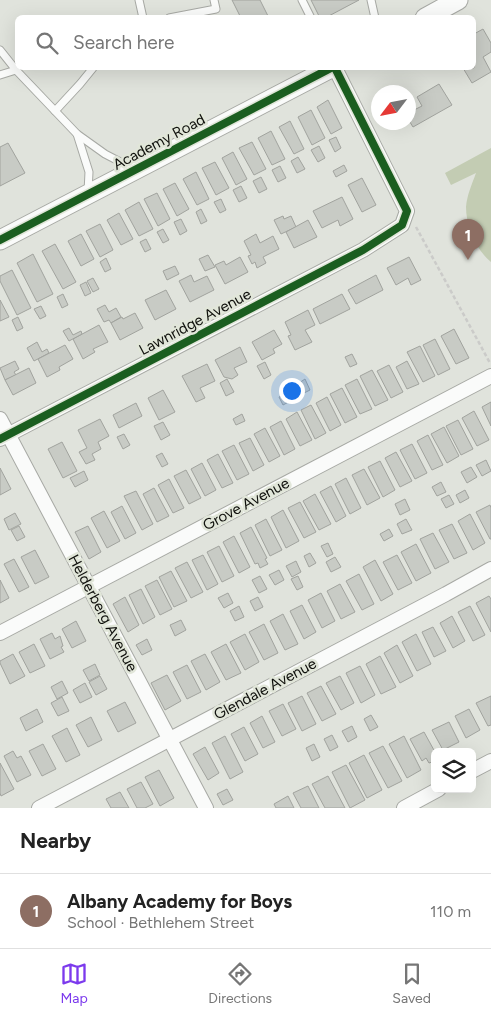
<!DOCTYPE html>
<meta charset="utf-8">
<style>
:root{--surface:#fff;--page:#f2f2f2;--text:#222;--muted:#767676;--line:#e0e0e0;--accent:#7c3aed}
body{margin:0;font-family:Figtree,sans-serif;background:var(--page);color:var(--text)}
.controls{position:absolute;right:15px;bottom:15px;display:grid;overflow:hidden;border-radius:8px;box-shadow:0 5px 20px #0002}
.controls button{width:45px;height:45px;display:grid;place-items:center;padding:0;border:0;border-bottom:1px solid var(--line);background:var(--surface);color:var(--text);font:25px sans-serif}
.compass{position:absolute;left:371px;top:85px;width:45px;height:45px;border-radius:50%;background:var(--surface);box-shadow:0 5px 20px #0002;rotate:238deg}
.you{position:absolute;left:291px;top:390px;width:18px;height:18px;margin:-12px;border:4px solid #fff;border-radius:50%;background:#1a73e8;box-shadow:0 0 0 8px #1a73e833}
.badge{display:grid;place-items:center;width:32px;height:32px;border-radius:50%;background:var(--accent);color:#fff;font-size:16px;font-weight:700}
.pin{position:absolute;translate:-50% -41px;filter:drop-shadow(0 1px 2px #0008)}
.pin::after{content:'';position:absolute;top:26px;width:18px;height:15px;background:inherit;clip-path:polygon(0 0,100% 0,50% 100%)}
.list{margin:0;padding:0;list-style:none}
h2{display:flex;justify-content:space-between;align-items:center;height:65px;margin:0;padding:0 20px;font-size:21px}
h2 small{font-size:16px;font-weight:400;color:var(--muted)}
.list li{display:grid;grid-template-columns:32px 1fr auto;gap:15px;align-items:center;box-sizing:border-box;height:75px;padding:0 20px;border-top:1px solid var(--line)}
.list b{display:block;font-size:19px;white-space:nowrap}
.list p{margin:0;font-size:16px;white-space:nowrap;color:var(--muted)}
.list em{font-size:16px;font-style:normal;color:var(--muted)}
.icon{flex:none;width:28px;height:28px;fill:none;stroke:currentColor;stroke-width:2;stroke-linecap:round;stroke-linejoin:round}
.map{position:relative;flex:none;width:491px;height:808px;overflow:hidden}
.search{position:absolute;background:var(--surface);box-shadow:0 5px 20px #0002;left:15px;right:15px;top:15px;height:55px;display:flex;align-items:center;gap:12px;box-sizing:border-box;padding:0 18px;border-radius:8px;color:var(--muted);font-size:19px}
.sheet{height:140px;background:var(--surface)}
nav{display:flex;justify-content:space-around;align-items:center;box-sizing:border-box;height:70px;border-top:1px solid var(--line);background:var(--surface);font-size:14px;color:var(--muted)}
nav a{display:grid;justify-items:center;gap:2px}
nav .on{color:var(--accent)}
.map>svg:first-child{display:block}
.green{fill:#c3ccb3}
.building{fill:#c8cbc5;stroke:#a1a39e}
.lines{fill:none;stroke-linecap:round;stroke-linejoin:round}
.lane-casing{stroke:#a7a9a4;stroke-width:9}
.street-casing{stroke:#a7a9a4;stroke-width:16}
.secondary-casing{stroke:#a7a9a4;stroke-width:21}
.path{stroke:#cbcbc9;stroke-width:2.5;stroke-dasharray:4 2.5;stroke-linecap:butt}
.lane{stroke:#fafbfa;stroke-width:7}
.street{stroke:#fafbfa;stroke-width:14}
.secondary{stroke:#fafbfa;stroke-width:19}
.cycleway-casing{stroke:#e1e6d9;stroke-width:11}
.cycleway{stroke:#1b5e20;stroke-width:8}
.labels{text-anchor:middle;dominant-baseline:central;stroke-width:5;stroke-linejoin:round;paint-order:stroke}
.street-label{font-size:15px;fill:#0f100c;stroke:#e1e6d9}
</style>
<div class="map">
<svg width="491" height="808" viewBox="0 0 491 808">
<rect width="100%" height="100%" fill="#e0e3dc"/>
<!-- green -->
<path class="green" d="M491,148V262C476,250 466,226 466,207C467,195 472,184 476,173L451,185L445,173Z"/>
<!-- building -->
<g class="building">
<polygon points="232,0 260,0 269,18 241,18"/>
<polygon points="311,0 359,0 325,18 320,18"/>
<polygon points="483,29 491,43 491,52 483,57 491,72 472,83 463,68 474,68 474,34"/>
<polygon points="439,84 452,105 413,127 408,119 408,113 422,106 417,97"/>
<polygon points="328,100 342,128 331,134 317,107"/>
<polygon points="311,110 325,138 312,145 298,117"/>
<polygon points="290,121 304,149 294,154 279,127"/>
<polygon points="271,131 285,159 272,165 258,138"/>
<polygon points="336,137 341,148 335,152 329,140"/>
<polygon points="252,142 266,169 254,175 239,148"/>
<polygon points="8,143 25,173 0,186 0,147"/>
<polygon points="319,146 325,158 318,162 311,150"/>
<polygon points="233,152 247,179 236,185 222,158"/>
<polygon points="298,157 305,169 297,173 291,161"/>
<polygon points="215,162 229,188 216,195 202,168"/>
<polygon points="344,165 347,171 336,177 333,171"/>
<polygon points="280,166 286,178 278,182 272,170"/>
<polygon points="196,172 209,199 197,205 183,179"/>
<polygon points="261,177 267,189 259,193 253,181"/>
<polygon points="362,178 376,205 362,212 348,185"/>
<polygon points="175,183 189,209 177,216 163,189"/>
<polygon points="241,186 247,198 239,202 233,190"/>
<polygon points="157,193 170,219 158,226 144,199"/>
<polygon points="342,197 353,219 340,226 338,220 322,228 313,211"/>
<polygon points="221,199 226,210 220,213 214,202"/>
<polygon points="139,202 153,229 139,236 125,210"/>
<polygon points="201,209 207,221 201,224 196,212"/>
<polygon points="119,213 133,239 121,245 107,220"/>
<polygon points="283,216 284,219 291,216 296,227 281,234 274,220"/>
<polygon points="181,219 187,231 180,235 174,222"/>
<polygon points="308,220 317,237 294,248 286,232"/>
<polygon points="100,224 113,250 100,257 86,231"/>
<polygon points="163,229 169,240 163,243 157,232"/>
<polygon points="81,234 94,259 81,266 68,241"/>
<polygon points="256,234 260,243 273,236 279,249 263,257 266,263 257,268 255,262 252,264 248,256 251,255 244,241"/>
<polygon points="146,239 151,249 145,252 140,242"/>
<polygon points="55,244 76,282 63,289 42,251"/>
<polygon points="33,254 53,294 37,302 17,263"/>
<polygon points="208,255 215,267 205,271 199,259"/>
<polygon points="240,257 248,272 225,284 215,265 224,261 226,265"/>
<polygon points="409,257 421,280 411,285 408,278 396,285 387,268"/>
<polygon points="106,258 111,269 105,272 100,262"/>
<polygon points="175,266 179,274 167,280 163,271"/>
<polygon points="12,270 31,308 17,315 0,281 0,276"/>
<polygon points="191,275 194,282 207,276 214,290 190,302 179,281"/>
<polygon points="376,275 383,290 356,304 348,290"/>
<polygon points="93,278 99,289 93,292 87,281"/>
<polygon points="86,282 91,293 85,296 80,285"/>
<polygon points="166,290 176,309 155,320 145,300"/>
<polygon points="63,294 68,305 62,308 57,297"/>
<polygon points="342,294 350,309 320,324 313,309"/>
<polygon points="0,300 9,317 0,321"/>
<polygon points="105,305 109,312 116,308 121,317 111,323 109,320 104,322 97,309"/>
<polygon points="41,306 46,316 40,319 34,309"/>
<polygon points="308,310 315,325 305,330 312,342 295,350 288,336 291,335 285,322"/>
<polygon points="135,313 143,328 120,340 111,323 122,317 123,319"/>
<polygon points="18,317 23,328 17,331 12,320"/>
<polygon points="99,325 108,342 93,349 95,352 83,359 73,339"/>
<polygon points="69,328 73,335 81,331 82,334 69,341 63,331"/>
<polygon points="454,329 469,358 456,364 441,336"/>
<polygon points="274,330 282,344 273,349 275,353 262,360 252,342"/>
<polygon points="435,339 450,369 438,375 423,345"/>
<polygon points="37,342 42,352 47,349 49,353 34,361 27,348"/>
<polygon points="65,345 73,359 59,367 60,370 47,377 38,359"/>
<polygon points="420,346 435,376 423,382 407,352"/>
<polygon points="240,347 247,362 234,368 238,375 232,379 224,377 215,360"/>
<polygon points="352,354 357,364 350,367 345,357"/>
<polygon points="15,361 19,369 14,372 16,375 5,380 0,368"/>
<polygon points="407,361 419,384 407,389 396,367"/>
<polygon points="265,362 271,375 264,379 257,366"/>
<polygon points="207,364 215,381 200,388 205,398 196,402 182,376"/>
<polygon points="389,365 403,392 391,398 377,371"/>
<polygon points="29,368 36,383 13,395 5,380"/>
<polygon points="372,370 388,400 375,406 360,376"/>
<polygon points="227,379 234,392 226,396 220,383"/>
<polygon points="305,379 310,390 304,393 299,383"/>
<polygon points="357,379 372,409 360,414 345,385"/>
<polygon points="342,388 357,417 345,423 330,394"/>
<polygon points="163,390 175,412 159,420 148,398"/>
<polygon points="290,392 294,399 283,405 279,397"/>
<polygon points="327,397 341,425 330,431 316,403"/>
<polygon points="491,402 491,426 482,407"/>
<polygon points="136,403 142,416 119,428 113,415"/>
<polygon points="311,405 326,433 315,439 301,410"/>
<polygon points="474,411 489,440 477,446 462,418"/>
<polygon points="297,412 312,440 300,446 286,419"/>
<polygon points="242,414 245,421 236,425 233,419"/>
<polygon points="100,419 109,436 98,442 101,449 92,454 95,460 86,464 79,452 87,448 78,430"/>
<polygon points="458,420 473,449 461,455 446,426"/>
<polygon points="281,421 295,449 284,455 270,427"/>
<polygon points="163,422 170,435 161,440 154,426"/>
<polygon points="444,427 459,456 447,463 431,434"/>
<polygon points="265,428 280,456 269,462 254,434"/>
<polygon points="124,434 130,445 123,449 117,437"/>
<polygon points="428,435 443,465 432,470 417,441"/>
<polygon points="250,438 264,465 253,471 239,443"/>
<polygon points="62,442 77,471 63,478 48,449"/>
<polygon points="412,444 427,473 415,479 400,450"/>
<polygon points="234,445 249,474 237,480 222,451"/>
<polygon points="396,452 412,481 400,487 385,458"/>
<polygon points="162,453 168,464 162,467 156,456"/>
<polygon points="218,454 233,483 222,488 207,460"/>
<polygon points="486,460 491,471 482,476 476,465"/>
<polygon points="380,461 395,490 383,497 368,467"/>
<polygon points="202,463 216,490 205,496 191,469"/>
<polygon points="471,467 477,477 467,483 461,472"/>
<polygon points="0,468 11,489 0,495"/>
<polygon points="364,469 380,498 367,505 352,475"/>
<polygon points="186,470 201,498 189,504 174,476"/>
<polygon points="84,471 88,480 75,487 70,478"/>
<polygon points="346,478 361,508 350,514 335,484"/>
<polygon points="169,479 184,508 173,513 158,485"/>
<polygon points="441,482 446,492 437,496 432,487"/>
<polygon points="331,486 346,516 336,522 320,492"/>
<polygon points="154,488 169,516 157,522 143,494"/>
<polygon points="465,490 469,498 460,503 456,495"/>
<polygon points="136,491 153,524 142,530 124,496"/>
<polygon points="315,494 331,524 319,530 303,501"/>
<polygon points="449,495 454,504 446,508 441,499"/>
<polygon points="405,499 410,510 400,515 395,504"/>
<polygon points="300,502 316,532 304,538 288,508"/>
<polygon points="490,505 491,508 491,539 490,539 476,512"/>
<polygon points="122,506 136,533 125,539 111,512"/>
<polygon points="283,510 299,541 286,548 271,517"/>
<polygon points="104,511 120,541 107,548 91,518"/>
<polygon points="15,513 21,524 9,530 4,519"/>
<polygon points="470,514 485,543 473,550 458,521"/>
<polygon points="266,519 282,550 270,556 255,525"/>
<polygon points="406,519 412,530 402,534 397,524"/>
<polygon points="452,524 467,553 454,559 439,530"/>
<polygon points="19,526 25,537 17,541 11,530"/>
<polygon points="88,526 101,552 89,559 75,532"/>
<polygon points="251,527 267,558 265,559 268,564 260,568 258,563 255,564 240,533"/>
<polygon points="389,529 393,536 384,541 380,534"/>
<polygon points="433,533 449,562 435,569 420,539"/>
<polygon points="234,536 250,567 239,573 223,542"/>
<polygon points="328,543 333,554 327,557 321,546"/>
<polygon points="416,544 431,573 416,581 401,552"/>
<polygon points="219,546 234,576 222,582 207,552"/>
<polygon points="35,550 49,577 35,584 21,557"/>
<polygon points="310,553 316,563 309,567 304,556"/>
<polygon points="203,555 218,584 207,590 192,560"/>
<polygon points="397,555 412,583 398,590 383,562"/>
<polygon points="335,557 341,567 331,572 326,562"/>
<polygon points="14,559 29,587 19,592 4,564"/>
<polygon points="375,560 393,594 381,601 363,567"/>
<polygon points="296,561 301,572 292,577 286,566"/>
<polygon points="187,562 203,592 191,598 175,568"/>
<polygon points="279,570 284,580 275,585 269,575"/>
<polygon points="171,571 187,601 174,607 159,577"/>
<polygon points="359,574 374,604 362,610 346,581"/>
<polygon points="260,576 267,589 259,593 252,580"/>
<polygon points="298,576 303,587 297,590 291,579"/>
<polygon points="0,580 9,598 0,603"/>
<polygon points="157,580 172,609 160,615 145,586"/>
<polygon points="340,584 355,612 341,619 327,591"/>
<polygon points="141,589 155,617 143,624 129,595"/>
<polygon points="228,593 233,603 224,608 218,598"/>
<polygon points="321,593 335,621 322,628 308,600"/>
<polygon points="489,596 491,599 491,632 476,603"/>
<polygon points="125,597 139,625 128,632 113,604"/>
<polygon points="258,597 263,607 255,611 250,601"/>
<polygon points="302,605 316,632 304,639 290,611"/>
<polygon points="239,606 244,617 235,621 230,611"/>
<polygon points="470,606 485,635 473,641 458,612"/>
<polygon points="283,614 298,644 285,650 270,621"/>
<polygon points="452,616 465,641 453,648 440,623"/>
<polygon points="181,620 186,630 175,636 170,625"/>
<polygon points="76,621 86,641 72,648 62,629"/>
<polygon points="264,624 278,653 264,660 249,632"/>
<polygon points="433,627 446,651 434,657 422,632"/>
<polygon points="52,633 55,639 60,636 63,646 61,647 64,652 50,659 40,639"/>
<polygon points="245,634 259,662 245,670 230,642"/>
<polygon points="416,634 431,664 417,671 402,642"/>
<polygon points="147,639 152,650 142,655 136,645"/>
<polygon points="34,644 45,666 30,673 19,652"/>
<polygon points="226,644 241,673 226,680 211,652"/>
<polygon points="397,645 413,676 400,683 384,653"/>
<polygon points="13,654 25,676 10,684 0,663 0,661"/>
<polygon points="205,654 220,682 206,690 191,661"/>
<polygon points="380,656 396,687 381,694 366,664"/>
<polygon points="95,664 100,675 89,681 83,670"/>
<polygon points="187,665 201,692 187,699 173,672"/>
<polygon points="360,666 375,695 361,703 346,673"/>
<polygon points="167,675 181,701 165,710 151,683"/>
<polygon points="100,676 107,689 96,695 89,682"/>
<polygon points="340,676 354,703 341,710 326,683"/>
<polygon points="62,681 68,693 57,699 51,687"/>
<polygon points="85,683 92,697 80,703 73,690"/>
<polygon points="321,686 336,714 322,721 307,693"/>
<polygon points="302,696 316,724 302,731 288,703"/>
<polygon points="491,696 491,725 488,726 476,703"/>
<polygon points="62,697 69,711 58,716 51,703"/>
<polygon points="125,702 136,723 118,732 107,711"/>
<polygon points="283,704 296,729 282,736 269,711"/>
<polygon points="37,709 43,722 26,731 20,718"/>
<polygon points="469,709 480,730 466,738 455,716"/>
<polygon points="371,715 378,727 370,731 364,719"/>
<polygon points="262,716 275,742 263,748 250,723"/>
<polygon points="91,717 102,740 88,747 76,725"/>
<polygon points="449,722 459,742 443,750 432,730"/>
<polygon points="352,726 357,737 348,742 342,731"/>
<polygon points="244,727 258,754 245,761 231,734"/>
<polygon points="67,728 80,755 66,762 52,736"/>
<polygon points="424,732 435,752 435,761 429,763 426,758 422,761 410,739"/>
<polygon points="332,735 338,747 330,751 324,739"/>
<polygon points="225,736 243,772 230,779 212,743"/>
<polygon points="404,736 421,770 407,778 389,744"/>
<polygon points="43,744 56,769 42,776 29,751"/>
<polygon points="314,744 320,757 312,761 306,748"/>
<polygon points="383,746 402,781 388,788 369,753"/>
<polygon points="205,747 219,773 208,780 193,754"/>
<polygon points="13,751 17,758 21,756 31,775 17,782 4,756"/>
<polygon points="364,755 382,790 367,798 349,763"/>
<polygon points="0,763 14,789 1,796 0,793"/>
<polygon points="346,765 365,800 350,808 332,772"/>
<polygon points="159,770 174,798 160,806 145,777"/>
<polygon points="328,776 345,808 325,808 312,784"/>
<polygon points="141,782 153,804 145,808 137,808 127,789"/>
<polygon points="308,786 319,808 301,808 293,793"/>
<polygon points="227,789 233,800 223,805 217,794"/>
<polygon points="120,792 129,808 111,808 106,799"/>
<polygon points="288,796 294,808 276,808 274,804"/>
</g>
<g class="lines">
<defs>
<g id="lane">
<polyline points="139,0 143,18"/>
<polyline points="302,0 311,18"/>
<polyline points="371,0 375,18"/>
<polyline points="169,18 216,9 214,0"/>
<polyline points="0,50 16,70 77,134 105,154 132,168"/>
<polyline points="0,75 16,70"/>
<polyline points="55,111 80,84 93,68"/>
<polyline points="77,134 89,172 88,192"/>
</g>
<g id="street">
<polyline points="0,419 206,808"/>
<polyline points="0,439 363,250 402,225 407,211 335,68"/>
<polyline points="0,633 491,376"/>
<polyline points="472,771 491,761"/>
<polyline points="39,808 446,594 491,569"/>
<polyline points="404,808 439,789"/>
</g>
<g id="secondary">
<polyline points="425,18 458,0"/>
<polyline points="0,240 331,68"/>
</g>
</defs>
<!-- lane casing -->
<use href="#lane" class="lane-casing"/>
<!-- street casing -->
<use href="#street" class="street-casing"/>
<!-- secondary casing -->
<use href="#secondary" class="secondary-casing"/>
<!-- path -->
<polyline class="path" points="416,227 490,363"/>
<!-- lane -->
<use href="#lane" class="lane"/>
<!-- street -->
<use href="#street" class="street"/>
<!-- secondary -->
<use href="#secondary" class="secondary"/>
<defs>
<g id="cycleway">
<polyline points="0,240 331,68"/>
<polyline points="0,439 363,250 402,225 407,211 335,68"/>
</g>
</defs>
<!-- cycleway casing -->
<use href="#cycleway" class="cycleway-casing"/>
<!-- cycleway -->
<use href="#cycleway" class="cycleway"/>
</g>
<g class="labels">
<!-- street labels -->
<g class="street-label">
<text transform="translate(159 142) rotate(-28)">Academy Road</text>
<text transform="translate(195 322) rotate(-28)">Lawnridge Avenue</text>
<text transform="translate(246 504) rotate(-28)">Grove Avenue</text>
<text transform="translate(103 613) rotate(62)">Helderberg Avenue</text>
<text transform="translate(265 689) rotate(-28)">Glendale Avenue</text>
</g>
</g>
</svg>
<div class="controls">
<button><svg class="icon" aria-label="layers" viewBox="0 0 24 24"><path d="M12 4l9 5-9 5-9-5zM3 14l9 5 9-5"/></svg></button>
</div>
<svg class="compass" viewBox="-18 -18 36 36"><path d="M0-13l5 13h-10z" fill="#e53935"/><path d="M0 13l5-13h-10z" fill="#767676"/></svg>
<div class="you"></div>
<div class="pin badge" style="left:468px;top:260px;background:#8d6e63">1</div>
<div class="search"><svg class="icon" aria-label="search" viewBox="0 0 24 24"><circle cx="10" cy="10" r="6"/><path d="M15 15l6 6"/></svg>Search here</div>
</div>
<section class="sheet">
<h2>Nearby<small></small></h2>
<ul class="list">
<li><span class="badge" style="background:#8d6e63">1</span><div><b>Albany Academy for Boys</b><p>School · Bethlehem Street</p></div><em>110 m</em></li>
</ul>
</section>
<nav>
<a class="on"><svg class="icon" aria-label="map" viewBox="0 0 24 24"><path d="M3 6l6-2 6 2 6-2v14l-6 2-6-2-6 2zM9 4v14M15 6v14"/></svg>Map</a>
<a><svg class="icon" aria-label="directions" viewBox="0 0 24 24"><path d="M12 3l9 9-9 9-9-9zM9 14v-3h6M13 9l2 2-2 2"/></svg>Directions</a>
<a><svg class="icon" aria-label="saved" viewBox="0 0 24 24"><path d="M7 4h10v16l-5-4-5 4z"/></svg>Saved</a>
</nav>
